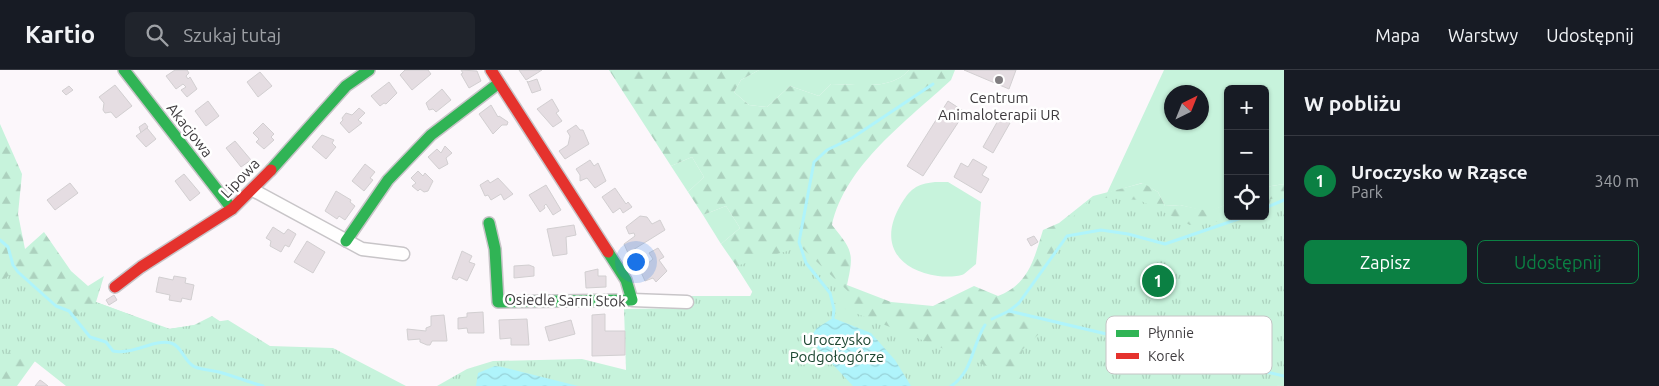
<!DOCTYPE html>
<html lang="pl">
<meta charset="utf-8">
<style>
:root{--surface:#171b24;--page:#20242c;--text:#f1f3f6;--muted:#9ea1a6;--line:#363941;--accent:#0b8043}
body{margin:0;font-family:Ubuntu,sans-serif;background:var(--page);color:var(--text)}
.controls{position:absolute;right:15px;top:15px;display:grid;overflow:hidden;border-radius:8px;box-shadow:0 1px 4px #0004}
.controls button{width:45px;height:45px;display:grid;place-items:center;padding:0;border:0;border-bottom:1px solid var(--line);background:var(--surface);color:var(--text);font:25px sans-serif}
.compass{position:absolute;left:1164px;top:15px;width:45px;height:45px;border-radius:50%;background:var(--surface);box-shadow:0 1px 4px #0004;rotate:43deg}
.you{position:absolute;left:635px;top:191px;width:18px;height:18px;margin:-12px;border:4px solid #fff;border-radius:50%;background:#1a73e8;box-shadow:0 0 0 8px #1a73e833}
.badge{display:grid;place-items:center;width:32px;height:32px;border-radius:50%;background:var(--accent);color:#fff;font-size:16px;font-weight:700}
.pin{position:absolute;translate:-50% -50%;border:2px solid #fff;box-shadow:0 1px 5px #0006}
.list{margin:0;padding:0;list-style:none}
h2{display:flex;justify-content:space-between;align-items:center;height:65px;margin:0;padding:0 20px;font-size:21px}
h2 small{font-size:16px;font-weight:400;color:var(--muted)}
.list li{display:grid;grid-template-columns:32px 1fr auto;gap:15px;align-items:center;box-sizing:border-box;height:90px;padding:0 20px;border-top:1px solid var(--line)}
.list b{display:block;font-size:19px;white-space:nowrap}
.list p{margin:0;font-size:16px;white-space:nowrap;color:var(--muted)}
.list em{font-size:16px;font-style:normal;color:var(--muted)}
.actions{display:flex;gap:10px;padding:15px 20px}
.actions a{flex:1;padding:11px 0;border:1px solid var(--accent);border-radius:8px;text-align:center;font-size:18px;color:var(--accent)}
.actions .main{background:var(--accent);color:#fff}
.icon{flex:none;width:28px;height:28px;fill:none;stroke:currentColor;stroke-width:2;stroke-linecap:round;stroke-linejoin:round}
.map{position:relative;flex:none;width:1284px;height:316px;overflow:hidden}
header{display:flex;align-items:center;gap:30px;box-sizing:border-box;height:70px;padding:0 25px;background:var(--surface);border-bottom:1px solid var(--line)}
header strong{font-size:24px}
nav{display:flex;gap:28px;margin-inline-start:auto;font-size:18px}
.search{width:350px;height:45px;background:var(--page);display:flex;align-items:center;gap:12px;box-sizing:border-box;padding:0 18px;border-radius:8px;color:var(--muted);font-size:19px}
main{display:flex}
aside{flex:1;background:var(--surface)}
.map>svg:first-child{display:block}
.grass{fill:#c7f3dc;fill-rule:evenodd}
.forest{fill:url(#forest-firs)}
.park{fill:url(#park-tufts)}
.water{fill:url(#water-waves)}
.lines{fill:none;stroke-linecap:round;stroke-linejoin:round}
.stream{stroke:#aff4fb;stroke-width:3}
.building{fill:#e5dde2;stroke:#d2cfd1}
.street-casing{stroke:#c8c5c8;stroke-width:15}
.fast-casing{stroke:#c8c5c8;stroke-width:14}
.jam-casing{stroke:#c8c5c8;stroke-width:14}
.street{stroke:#fffefe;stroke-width:12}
.fast{stroke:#30b455;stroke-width:11}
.jam{stroke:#e5322d;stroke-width:11}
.poi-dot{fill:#807d80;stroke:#fff;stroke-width:2}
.labels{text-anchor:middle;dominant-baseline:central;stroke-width:5;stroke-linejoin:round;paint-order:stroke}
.poi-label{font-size:15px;fill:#3e3b3e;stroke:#fff}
.street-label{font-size:15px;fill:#3e3b3e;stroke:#fff}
.park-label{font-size:15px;fill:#1d4732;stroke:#fff}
.key{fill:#fff;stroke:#c5c4c5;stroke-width:1}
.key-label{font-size:14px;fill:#3e3b3e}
</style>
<header>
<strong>Kartio</strong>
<div class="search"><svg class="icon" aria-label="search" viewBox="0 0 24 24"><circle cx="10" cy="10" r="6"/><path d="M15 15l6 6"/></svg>Szukaj tutaj</div>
<nav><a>Mapa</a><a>Warstwy</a><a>Udostępnij</a></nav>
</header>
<main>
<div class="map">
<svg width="1284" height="316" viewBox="0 0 1284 316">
<defs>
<pattern id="forest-firs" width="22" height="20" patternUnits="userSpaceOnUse" patternTransform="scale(1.25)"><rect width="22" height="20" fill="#c7f3dc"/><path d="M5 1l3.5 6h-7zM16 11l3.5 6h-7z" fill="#acd1be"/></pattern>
<pattern id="park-tufts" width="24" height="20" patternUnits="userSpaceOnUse" patternTransform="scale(1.25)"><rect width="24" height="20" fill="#c7f3dc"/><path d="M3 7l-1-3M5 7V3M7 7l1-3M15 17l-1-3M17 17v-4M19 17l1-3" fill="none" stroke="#acd1be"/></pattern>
<pattern id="water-waves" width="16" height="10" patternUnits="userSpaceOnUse" patternTransform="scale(1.25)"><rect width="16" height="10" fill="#aff4fb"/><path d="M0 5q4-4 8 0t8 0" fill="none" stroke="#98d2d8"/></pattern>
</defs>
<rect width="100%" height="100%" fill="#fcf7fb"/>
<!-- grass -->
<g class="grass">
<path d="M759,0H909C891,21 856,14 831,14L819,26L790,16L767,37L749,35L734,22L741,10Z"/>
<path d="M1164,0H1284V114L1265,117V19H1228V134L1208,142L1180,135L1165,136L1158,122L1142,113L1107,123ZM1172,22H1202V52H1172Z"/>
<polygon points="692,87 704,107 688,122 671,96"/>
<path d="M935,112H948L981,132L976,194C972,197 968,201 964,204C958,207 945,207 938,206C897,200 879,173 900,136C910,119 916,114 935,112Z"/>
<polygon points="726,136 740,158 721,174 703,145"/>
</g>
<!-- forest -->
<g class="forest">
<path d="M609,0H759L741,10L734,22L749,35L767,37L790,16L819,26L831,14C856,14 891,21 909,0H955L951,10C908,50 845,95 832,155C853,181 854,183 847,215L891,232L933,236L974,216L998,226C1029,214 1034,189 1043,160L1059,153L1093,126L1143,113L1158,122L1165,136L1180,135L1208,141L1228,134V146H1265V117L1284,114V316L1024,311L746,235L753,220L721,174L740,158L726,136L703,145L688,122L704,107L692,87L671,96Z"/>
<polygon points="0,54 22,104 18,144 25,179 44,162 71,201 88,216 104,206 96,232 170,259 194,255 212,246 241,265 38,287 17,316 0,316"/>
</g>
<!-- park -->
<g class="park">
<polygon points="1284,123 1284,302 1277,316 437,316 467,299 493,291 582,289 626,300 624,239 688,238 681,226 755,226 736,196 801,177 850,223 833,234 1021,310 1022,280 1042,261 1012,231 1052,191 1056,164 1093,127 1139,130 1190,155 1231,150 1239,146 1265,146 1265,132"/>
<polygon points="11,204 52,240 71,250 96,232 168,259 228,250 270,276 333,278 406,316 66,316 18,278 0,287 0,212"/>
</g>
<!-- water -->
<g class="water">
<polygon points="833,248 871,263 895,290 911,316 853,316 809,269 817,258"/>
<polygon points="495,296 502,297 578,316 476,316 478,303"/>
</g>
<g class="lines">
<!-- stream -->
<g class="stream">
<polyline points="1265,138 1284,130"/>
<path d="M0,170L8,177L13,195L18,202L56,236L69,241L90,267L106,272L113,281C134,285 153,269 171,273C182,276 184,292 195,297C203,300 211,300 219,302C234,306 248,312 263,316"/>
<polyline points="1009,241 1284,306"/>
<polyline points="833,248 834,239 830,223 806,193 799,172 814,92 827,80 852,68 933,14"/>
<polyline points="992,249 1009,241 1019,233 1067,166 1101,160 1128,164 1165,174 1247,146"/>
<path d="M951,316C973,302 972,275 985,255"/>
</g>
</g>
<!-- building -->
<g class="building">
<polygon points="175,0 187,0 189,3 186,6 188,9 190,7 197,19 187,27 181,20 186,17 183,14 176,19 166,6"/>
<polygon points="405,0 428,0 431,4 412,20 400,5"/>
<polygon points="461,0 477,1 481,11 469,18 461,4 463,3"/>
<polygon points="519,0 542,0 526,10"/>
<polygon points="964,0 1016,0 1009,19"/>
<polygon points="260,2 272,16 258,27 247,12"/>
<polygon points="537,9 541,20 532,23 527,11 528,12"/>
<polygon points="389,12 397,23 386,34 384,33 380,36 371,26"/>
<polygon points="115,15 132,36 116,48 111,42 105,43 103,40 104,33 99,27"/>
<polygon points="69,16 73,20 66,25 62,21"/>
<polygon points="442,19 451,30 436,42 433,39 429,40 426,33"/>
<polygon points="552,29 559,41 556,43 562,51 553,57 537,39"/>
<polygon points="208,31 219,46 206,56 195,41"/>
<polygon points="948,31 965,42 923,106 907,96"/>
<polygon points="491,35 498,47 499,46 508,52 507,55 502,55 493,64 479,44"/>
<polygon points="359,38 365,43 358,50 362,53 349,63 340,53 343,50 342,48 346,43 352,45"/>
<polygon points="1000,47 1010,53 993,83 983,77"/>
<polygon points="145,53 148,57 141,63 139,57"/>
<polygon points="263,53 274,64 271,67 274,70 264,79 256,72 259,69 253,63"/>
<polygon points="576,55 580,60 583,60 589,74 565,89 559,81 568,75 570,66 567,61"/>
<polygon points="147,58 156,69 146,77 136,66"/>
<polygon points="322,65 334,70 332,73 336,77 326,89 312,77"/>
<polygon points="235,71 251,90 241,97 226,78"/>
<polygon points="445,76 452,83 446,88 448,94 439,99 428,87 437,79 441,83"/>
<polygon points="973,89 987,97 982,105 989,109 981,123 954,107 961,93 968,97"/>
<polygon points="590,90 594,96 598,93 606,111 595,118 587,108 580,111 580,105 576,99"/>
<polygon points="365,94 375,102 370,108 373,110 364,121 352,111"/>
<polygon points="418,101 423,106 425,103 433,111 428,121 424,122 420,119 418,121 412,116 416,113 411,108"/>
<polygon points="184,104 200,123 190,131 175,111"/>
<polygon points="498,108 513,124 504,130 501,124 491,130 488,125 485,126 480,115 488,110 490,113"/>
<polygon points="70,113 78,123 55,140 47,130"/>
<polygon points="546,115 561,140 553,145 546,134 544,136 545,138 540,142 529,125"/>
<polygon points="615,118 626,134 628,132 632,137 623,143 620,138 613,143 602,127"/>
<polygon points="336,121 351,130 350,132 355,136 345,150 339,146 337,149 325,141"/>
<polygon points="640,146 647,147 652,154 660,150 665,160 628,183 624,174 635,166 634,163 629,164 626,157"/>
<polygon points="574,155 576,165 566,167 567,184 553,186 547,159"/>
<polygon points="273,157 284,164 288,159 296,164 289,177 285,175 281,182 270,176 271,171 266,168"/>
<polygon points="1034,166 1038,172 1031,176 1027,169"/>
<polygon points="307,171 325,182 313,203 294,192"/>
<polygon points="658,178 664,187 659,190 667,201 656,212 653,208 645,211 640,200 653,189 649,183"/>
<polygon points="462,181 472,186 469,192 475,194 467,211 459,207 457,210 452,208"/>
<polygon points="529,195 534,197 534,206 514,208 514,196"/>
<polygon points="598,199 598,206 606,206 606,217 586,218 585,202"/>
<polygon points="174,206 186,208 185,213 194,215 191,230 182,228 181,232 169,230 170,225 156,222 159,207 173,210"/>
<polygon points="114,225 117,230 109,235 106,230"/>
<polygon points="483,242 484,263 468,263 467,258 458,259 458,248 467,247 467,243"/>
<polygon points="605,244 605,261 625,261 625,285 592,286 592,245"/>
<polygon points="444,245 447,271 432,271 430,275 427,275 420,272 420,269 408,270 407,259 426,261 426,258 431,256 431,246"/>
<polygon points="527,249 529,275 511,275 511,268 500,269 499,250"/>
<polygon points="571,250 575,264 549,271 545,257"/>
<polygon points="40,310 43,312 48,316 35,316"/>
</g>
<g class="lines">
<defs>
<g id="street">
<polyline points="253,120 362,179 403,184"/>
<polyline points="632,230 687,232"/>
</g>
<g id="fast">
<polyline points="124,0 232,139"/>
<polyline points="271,100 346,16 369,0"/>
<polyline points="489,153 495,179 498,232 632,230 626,210 608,182"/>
<polyline points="346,171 388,110 431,65 499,13"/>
</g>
<g id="jam">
<polyline points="491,0 608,182"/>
<polyline points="115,217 141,197 232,139 271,100"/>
</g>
</defs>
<!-- street casing -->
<use href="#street" class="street-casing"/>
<!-- fast casing -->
<use href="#fast" class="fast-casing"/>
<!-- jam casing -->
<use href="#jam" class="jam-casing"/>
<!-- street -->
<use href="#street" class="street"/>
<!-- fast -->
<use href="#fast" class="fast"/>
<!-- jam -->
<use href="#jam" class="jam"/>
</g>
<!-- markers -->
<circle class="poi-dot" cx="999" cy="10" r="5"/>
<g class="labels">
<!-- poi labels -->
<g class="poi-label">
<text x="999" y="27">Centrum<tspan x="999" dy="17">Animaloterapii UR</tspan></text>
</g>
<!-- street labels -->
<g class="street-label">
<text transform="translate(190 60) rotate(52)">Akacjowa</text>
<text transform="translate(240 108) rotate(-46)">Lipowa</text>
<text transform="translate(565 230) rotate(1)">Osiedle Sarni Stok</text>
</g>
<!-- park labels -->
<g class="park-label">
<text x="837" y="269">Uroczysko<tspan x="837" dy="17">Podgołogórze</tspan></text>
</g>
</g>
<!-- legend -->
<rect x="1106" y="246" width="166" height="58" rx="8" class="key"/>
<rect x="1116" y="260" width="23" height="7" fill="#30b455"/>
<rect x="1116" y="283" width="23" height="6" fill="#e5322d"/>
<g class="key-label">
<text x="1148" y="268">Płynnie</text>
<text x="1148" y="291">Korek</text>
</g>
</svg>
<div class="controls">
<button>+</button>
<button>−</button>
<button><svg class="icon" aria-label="locate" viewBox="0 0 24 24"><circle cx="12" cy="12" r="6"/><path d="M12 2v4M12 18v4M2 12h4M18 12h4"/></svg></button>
</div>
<svg class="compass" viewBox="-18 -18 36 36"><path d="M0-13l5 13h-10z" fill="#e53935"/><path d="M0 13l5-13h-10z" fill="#9ea1a6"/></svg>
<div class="you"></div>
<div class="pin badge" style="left:1158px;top:211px">1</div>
</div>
<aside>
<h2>W pobliżu<small></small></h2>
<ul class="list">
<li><span class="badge">1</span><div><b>Uroczysko w Rząsce</b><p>Park</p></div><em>340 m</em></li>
</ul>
<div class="actions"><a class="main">Zapisz</a><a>Udostępnij</a></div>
</aside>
</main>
